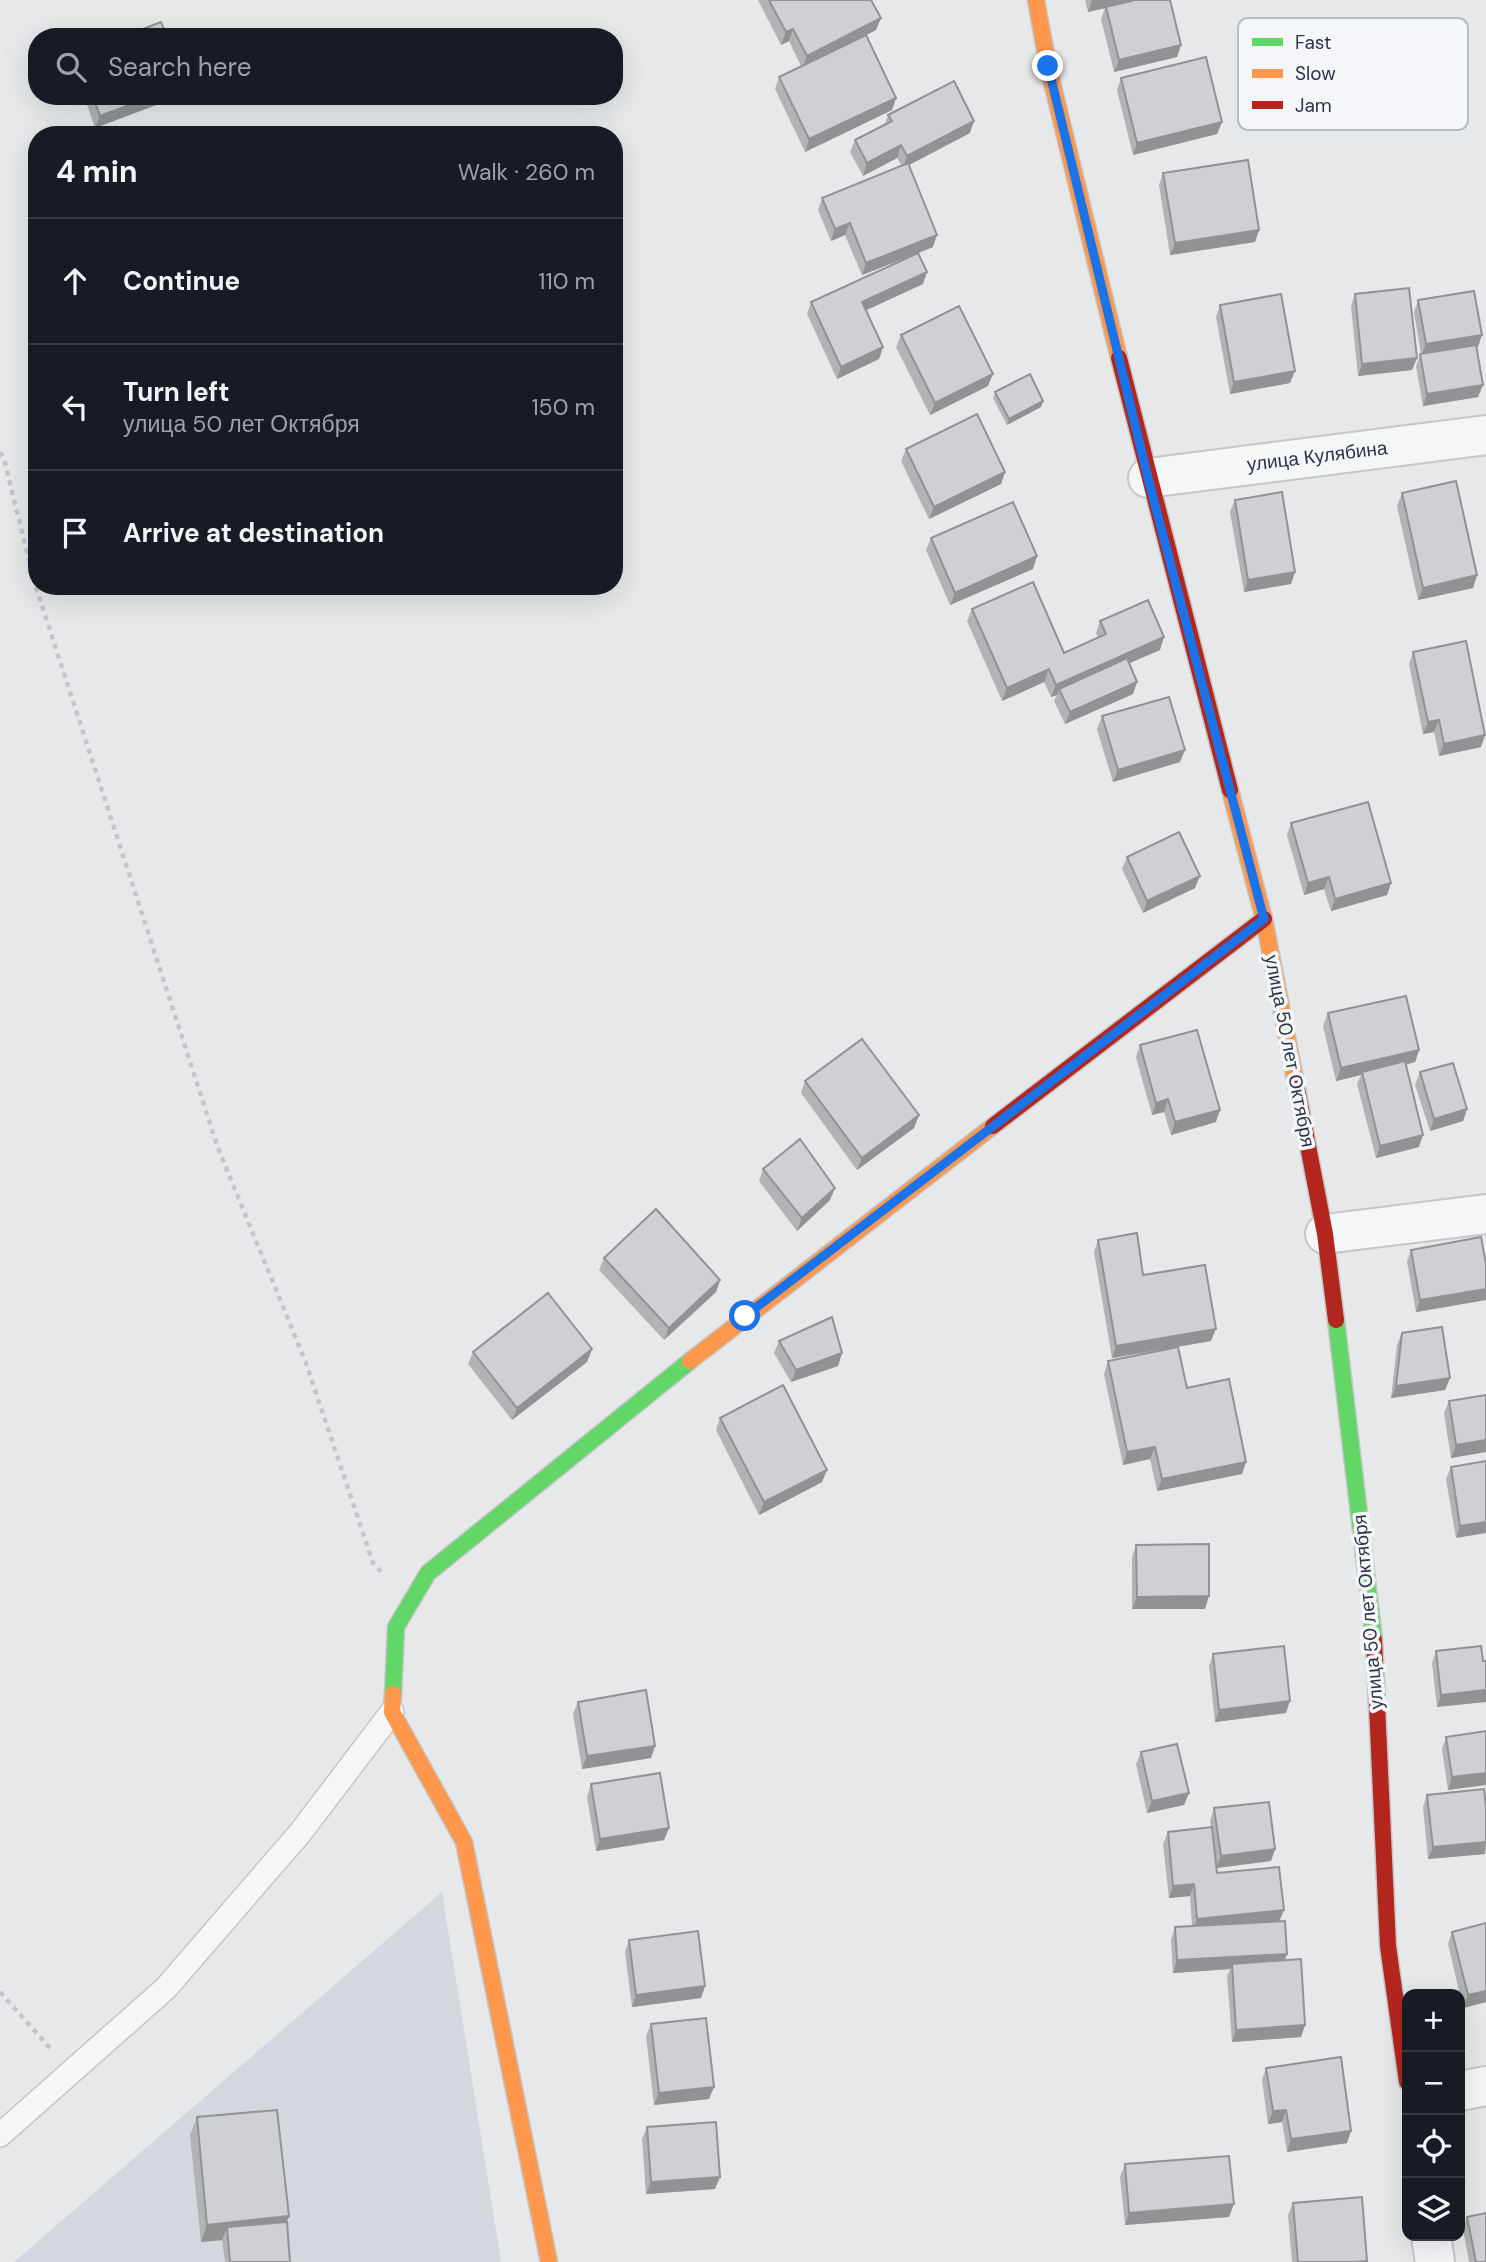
<!DOCTYPE html>
<meta charset="utf-8">
<style>
:root{--surface:#171b24;--page:#242831;--text:#f1f3f6;--muted:#9ea1a6;--line:#363941}
body{margin:0;font-family:"DM Sans",sans-serif;background:var(--page);color:var(--text)}
.controls{position:absolute;right:21px;bottom:21px;display:grid;overflow:hidden;border-radius:14px;box-shadow:0 7px 28px #0002}
.controls button{width:63px;height:63px;display:grid;place-items:center;padding:0;border:0;border-bottom:2px solid var(--line);background:var(--surface);color:var(--text);font:35px sans-serif}
.stop{position:absolute;width:21px;height:21px;margin:-16px;border:5px solid #1a73e8;border-radius:50%;background:#fff}
.stop.end{background:#1a73e8;border-color:#fff;box-shadow:0 2px 7px #0008}
.list{margin:0;padding:0;list-style:none}
h2{display:flex;justify-content:space-between;align-items:center;height:91px;margin:0;padding:0 28px;font-size:30px}
h2 small{font-size:23px;font-weight:400;color:var(--muted)}
.list li{display:grid;grid-template-columns:46px 1fr auto;gap:21px;align-items:center;box-sizing:border-box;height:126px;padding:0 28px;border-top:2px solid var(--line)}
.list b{display:block;font-size:26px;white-space:nowrap}
.list p{margin:0;font-size:23px;white-space:nowrap;color:var(--muted)}
.list em{font-size:23px;font-style:normal;color:var(--muted)}
.icon{flex:none;width:38px;height:38px;fill:none;stroke:currentColor;stroke-width:2;stroke-linecap:round;stroke-linejoin:round}
.map{position:relative;flex:none;width:1486px;height:2262px;overflow:hidden}
.search{position:absolute;background:var(--surface);box-shadow:0 7px 28px #0002;left:28px;top:28px;width:595px;height:77px;display:flex;align-items:center;gap:18px;box-sizing:border-box;padding:0 24px;border-radius:28px;color:var(--muted);font-size:26px}
.panel{position:absolute;background:var(--surface);box-shadow:0 7px 28px #0002;left:28px;top:126px;width:595px;height:469px;border-radius:28px}
.map>svg:first-child{display:block}
.built{fill:#d4d7dd}
.lines{fill:none;stroke-linecap:round;stroke-linejoin:round}
.lane-casing{stroke:#c4c6c8;stroke-width:26}
.street-casing{stroke:#c4c6c8;stroke-width:42}
.fast-casing{stroke:#c4c6c8;stroke-width:19}
.slow-casing{stroke:#c4c6c8;stroke-width:19}
.jam-casing{stroke:#c4c6c8;stroke-width:19}
.path{stroke:#c5c6ca;stroke-width:4.5;stroke-dasharray:5 5;stroke-linecap:butt}
.lane{stroke:#f5f6f7;stroke-width:23}
.street{stroke:#f5f6f7;stroke-width:38}
.fast{stroke:#63d668;stroke-width:16}
.slow{stroke:#ff974d;stroke-width:16}
.jam{stroke:#b3261e;stroke-width:16}
.wall{fill:#b1b3b5}
.shaded-wall{fill:#909294}
.building{fill:#ced0d3;stroke:#909294;stroke-width:2}
.route{stroke:#1a73e8;stroke-width:9}
.labels{text-anchor:middle;dominant-baseline:central;stroke-width:7;stroke-linejoin:round;paint-order:stroke}
.street-label{font-size:19px;fill:#2b3445;stroke:#f4f6f9}
.key{fill:#f4f6f9;stroke:#b8bcc3;stroke-width:2}
.key-label{font-size:19px;fill:#2b3445}
</style>
<div class="map">
<svg width="1486" height="2262" viewBox="0 0 1486 2262">
<rect width="100%" height="100%" fill="#e6e8ea"/>
<!-- built -->
<polygon class="built" points="442,1892 501,2262 14,2262"/>
<g class="lines">
<defs>
<polyline id="lane" points="0,2135 166,1988 300,1833 392,1712"/>
<g id="street">
<polyline points="1148,478 1486,435"/>
<polyline points="1325,1234 1486,1214"/>
<polyline points="1460,2091 1486,2086"/>
<polyline points="1431,2236 1435,2262"/>
</g>
<g id="fast">
<polyline points="1336,1320 1374,1640"/>
<polyline points="393,1694 396,1627 428,1573 690,1361"/>
</g>
<g id="slow">
<polyline points="1036,0 1048,66 1119,358"/>
<polyline points="1230,790 1264,919 1296,1084"/>
<polyline points="690,1361 993,1126"/>
<polyline points="393,1694 392,1712 464,1842 549,2262"/>
</g>
<g id="jam">
<polyline points="1119,358 1230,790"/>
<polyline points="1296,1084 1325,1234 1336,1320"/>
<polyline points="993,1126 1264,919"/>
<polyline points="1374,1640 1388,1946 1407,2082"/>
</g>
</defs>
<!-- lane casing -->
<use href="#lane" class="lane-casing"/>
<!-- street casing -->
<use href="#street" class="street-casing"/>
<!-- fast casing -->
<use href="#fast" class="fast-casing"/>
<!-- slow casing -->
<use href="#slow" class="slow-casing"/>
<!-- jam casing -->
<use href="#jam" class="jam-casing"/>
<!-- path -->
<g class="path">
<polyline points="0,452 4,459 35,584 218,1148 306,1363 373,1563 383,1574"/>
<polyline points="0,1992 51,2049"/>
</g>
<!-- lane -->
<use href="#lane" class="lane"/>
<!-- street -->
<use href="#street" class="street"/>
<!-- fast -->
<use href="#fast" class="fast"/>
<!-- slow -->
<use href="#slow" class="slow"/>
<!-- jam -->
<use href="#jam" class="jam"/>
</g>
<!-- wall -->
<g class="wall">
<polygon points="758,0 871,0 876,30 864,36 896,98 892,110 805,152 775,89 779,77 801,66 789,41 781,45"/>
<polygon points="1085,0 1170,0 1181,45 1177,57 1114,72 1101,19 1105,8 1088,12"/>
<polygon points="1121,78 1222,122 1217,134 1133,155 1117,90"/>
<polygon points="84,96 180,96 95,128"/>
<polygon points="888,115 970,133 909,165 933,247 918,253 923,284 866,310 883,347 879,359 837,379 807,314 811,302 911,256 862,275 845,235 831,241 818,210 822,198 902,166 897,158 863,176 850,152 855,140 885,124"/>
<polygon points="1163,173 1259,230 1255,242 1170,255 1159,185"/>
<polygon points="1355,294 1417,358 1412,370 1358,376 1351,306"/>
<polygon points="1418,300 1478,347 1476,348 1478,397 1423,406 1416,366 1421,354 1414,312"/>
<polygon points="1220,305 1290,383 1230,394 1216,317"/>
<polygon points="901,335 988,386 930,415 896,347"/>
<polygon points="995,392 1043,401 1041,407 1007,425 993,398"/>
<polygon points="906,449 1005,472 1001,484 929,519 901,461"/>
<polygon points="1402,493 1477,575 1473,588 1418,600 1397,506"/>
<polygon points="1235,500 1295,572 1291,584 1244,592 1230,512"/>
<polygon points="931,538 1033,569 950,605 926,550"/>
<polygon points="972,609 1064,653 1098,638 1096,633 1100,621 1160,650 1129,663 1133,694 1065,724 1054,701 1057,695 1051,697 1044,682 1002,701 967,621"/>
<polygon points="1413,652 1481,747 1439,756 1434,732 1423,734 1409,664"/>
<polygon points="1102,716 1180,762 1113,782 1097,729"/>
<polygon points="1291,823 1391,883 1387,895 1331,911 1324,889 1304,895 1287,835"/>
<polygon points="1127,857 1195,888 1143,913 1122,869"/>
<polygon points="1328,1013 1419,1050 1415,1062 1406,1065 1419,1147 1376,1158 1357,1084 1361,1075 1336,1081 1323,1026"/>
<polygon points="1140,1045 1216,1122 1171,1135 1164,1112 1152,1115 1136,1057"/>
<polygon points="1420,1072 1467,1109 1463,1121 1430,1131 1415,1085"/>
<polygon points="805,1081 914,1128 857,1170 801,1093"/>
<polygon points="763,1169 830,1200 797,1231 759,1181"/>
<polygon points="1098,1240 1143,1275 1211,1341 1112,1358 1094,1252"/>
<polygon points="1411,1250 1486,1300 1416,1312 1407,1262"/>
<polygon points="604,1258 720,1280 716,1292 664,1340 599,1270"/>
<polygon points="1402,1333 1450,1378 1445,1390 1391,1398 1397,1345"/>
<polygon points="779,1341 842,1353 838,1366 791,1382 774,1353"/>
<polygon points="592,1349 587,1362 512,1420 468,1364 473,1352"/>
<polygon points="1108,1361 1187,1388 1246,1462 1242,1474 1157,1491 1150,1459 1123,1465 1104,1374"/>
<polygon points="1486,1395 1486,1452 1451,1458 1444,1413 1449,1401"/>
<polygon points="720,1418 822,1482 759,1515 716,1430"/>
<polygon points="1486,1461 1456,1538 1446,1479 1451,1467"/>
<polygon points="1136,1545 1205,1609 1132,1609 1132,1557"/>
<polygon points="1436,1651 1483,1661 1437,1707 1432,1663"/>
<polygon points="1213,1654 1286,1713 1215,1722 1209,1666"/>
<polygon points="578,1702 655,1746 651,1758 582,1769 573,1714"/>
<polygon points="1486,1731 1448,1790 1442,1749 1446,1737"/>
<polygon points="1141,1752 1189,1793 1184,1805 1147,1813 1136,1764"/>
<polygon points="591,1784 669,1828 664,1840 596,1851 587,1797"/>
<polygon points="1427,1795 1485,1854 1428,1859 1423,1807"/>
<polygon points="1214,1808 1275,1849 1271,1861 1217,1868 1217,1873 1279,1921 1285,1960 1305,2025 1301,2037 1232,2042 1227,1976 1230,1969 1173,1973 1171,1940 1175,1927 1192,1926 1190,1896 1169,1898 1163,1844 1168,1832 1211,1828 1210,1821"/>
<polygon points="1452,1932 1486,2002 1463,2008 1448,1944"/>
<polygon points="629,1940 705,1986 701,1998 632,2007 625,1952"/>
<polygon points="651,2024 709,2099 654,2105 646,2036"/>
<polygon points="1266,2068 1347,2143 1287,2152 1282,2122 1268,2124 1262,2080"/>
<polygon points="197,2117 289,2216 287,2222 290,2262 225,2262 222,2240 201,2242 190,2135"/>
<polygon points="647,2127 715,2189 646,2194 642,2139"/>
<polygon points="1125,2164 1229,2217 1125,2225 1120,2177"/>
<polygon points="1293,2203 1367,2262 1292,2262 1288,2215"/>
<polygon points="1467,2217 1486,2262 1469,2262 1463,2229"/>
</g>
<!-- shaded-wall -->
<g class="shaded-wall">
<polygon points="1092,0 1141,0 1088,12"/>
<polygon points="881,18 876,30 802,68 807,56"/>
<polygon points="793,29 789,41 781,45 786,32"/>
<polygon points="1181,45 1177,57 1114,72 1119,60"/>
<polygon points="153,96 180,96 95,128 100,116"/>
<polygon points="896,98 892,110 805,152 809,139"/>
<polygon points="974,121 970,133 903,168 907,156"/>
<polygon points="1222,122 1217,134 1133,155 1137,143"/>
<polygon points="901,145 897,158 863,176 867,163"/>
<polygon points="850,223 845,235 831,241 835,229"/>
<polygon points="1259,230 1255,242 1170,255 1175,243"/>
<polygon points="937,235 933,247 862,275 866,263"/>
<polygon points="927,272 923,284 858,314 862,302"/>
<polygon points="1482,335 1478,347 1421,356 1426,344"/>
<polygon points="883,347 879,359 837,379 841,367"/>
<polygon points="1417,358 1412,370 1358,376 1362,364"/>
<polygon points="1295,371 1290,383 1230,394 1234,382"/>
<polygon points="993,374 988,386 930,415 935,403"/>
<polygon points="1483,385 1478,397 1423,406 1427,394"/>
<polygon points="1043,401 1041,407 1007,425 1009,419"/>
<polygon points="1005,472 1001,484 929,519 934,507"/>
<polygon points="1037,556 1033,569 950,605 955,593"/>
<polygon points="1295,572 1291,584 1244,592 1248,580"/>
<polygon points="1477,575 1473,588 1418,600 1423,588"/>
<polygon points="1164,637 1160,650 1061,693 1059,689 1057,695 1051,697 1056,685"/>
<polygon points="1049,669 1044,682 1002,701 1007,688"/>
<polygon points="1137,682 1133,694 1065,724 1070,712"/>
<polygon points="1439,720 1434,732 1423,734 1428,722"/>
<polygon points="1485,735 1481,747 1439,756 1444,744"/>
<polygon points="1185,750 1180,762 1113,782 1118,770"/>
<polygon points="1200,876 1195,888 1143,913 1147,901"/>
<polygon points="1329,877 1324,889 1304,895 1308,883"/>
<polygon points="1391,883 1387,895 1331,911 1335,899"/>
<polygon points="1419,1050 1415,1062 1362,1075 1362,1072 1361,1075 1336,1081 1341,1068"/>
<polygon points="1168,1099 1164,1112 1152,1115 1156,1103"/>
<polygon points="1467,1109 1463,1121 1430,1131 1434,1119"/>
<polygon points="1220,1110 1216,1122 1171,1135 1175,1122"/>
<polygon points="919,1115 914,1128 857,1170 862,1158"/>
<polygon points="1423,1135 1419,1147 1376,1158 1380,1146"/>
<polygon points="835,1188 830,1200 797,1231 802,1218"/>
<polygon points="720,1280 716,1292 664,1340 669,1328"/>
<polygon points="1486,1289 1486,1300 1416,1312 1420,1300"/>
<polygon points="1216,1329 1211,1341 1112,1358 1116,1346"/>
<polygon points="592,1349 587,1362 512,1420 517,1408"/>
<polygon points="842,1353 838,1366 791,1382 796,1370"/>
<polygon points="1450,1378 1445,1390 1391,1398 1396,1386"/>
<polygon points="1486,1440 1486,1452 1451,1458 1456,1445"/>
<polygon points="1155,1447 1150,1459 1123,1465 1127,1452"/>
<polygon points="1246,1462 1242,1474 1157,1491 1162,1479"/>
<polygon points="827,1470 822,1482 759,1515 764,1502"/>
<polygon points="1486,1522 1486,1533 1456,1538 1460,1526"/>
<polygon points="1209,1596 1205,1609 1132,1609 1137,1597"/>
<polygon points="1486,1690 1486,1702 1437,1707 1441,1695"/>
<polygon points="1290,1701 1286,1713 1215,1722 1219,1710"/>
<polygon points="655,1746 651,1758 582,1769 587,1756"/>
<polygon points="1486,1773 1486,1785 1448,1790 1452,1777"/>
<polygon points="1189,1793 1184,1805 1147,1813 1152,1801"/>
<polygon points="669,1828 664,1840 596,1851 600,1839"/>
<polygon points="1486,1842 1485,1854 1428,1859 1433,1847"/>
<polygon points="1275,1849 1271,1861 1216,1868 1221,1856"/>
<polygon points="1194,1884 1190,1896 1169,1898 1173,1886"/>
<polygon points="1284,1910 1279,1922 1193,1931 1197,1919"/>
<polygon points="1287,1954 1283,1966 1232,1964 1230,1969 1173,1973 1177,1960"/>
<polygon points="705,1986 701,1998 632,2007 636,1995"/>
<polygon points="1486,1991 1486,2002 1463,2008 1468,1995"/>
<polygon points="1305,2025 1301,2037 1232,2042 1236,2030"/>
<polygon points="714,2087 709,2099 654,2105 659,2093"/>
<polygon points="1286,2110 1282,2122 1268,2124 1273,2111"/>
<polygon points="1351,2131 1347,2143 1287,2152 1291,2139"/>
<polygon points="720,2177 715,2189 646,2194 651,2182"/>
<polygon points="1234,2204 1229,2217 1125,2225 1129,2213"/>
<polygon points="289,2216 282,2234 227,2227 222,2240 201,2242 207,2225"/>
</g>
<!-- building -->
<g class="building">
<polygon points="769,0 871,0 881,18 807,56 793,29 786,32"/>
<polygon points="1135,0 1170,0 1181,45 1119,60 1106,7"/>
<polygon points="161,22 167,37 122,37"/>
<polygon points="866,35 896,98 809,139 779,77"/>
<polygon points="1206,57 1222,122 1137,143 1121,78"/>
<polygon points="954,81 974,121 907,156 901,145 867,163 855,140 892,121 888,115"/>
<polygon points="93,96 153,96 100,116"/>
<polygon points="1248,160 1259,230 1175,243 1163,173"/>
<polygon points="908,163 937,235 866,263 850,223 835,229 822,198"/>
<polygon points="918,253 927,272 862,302 883,347 841,367 811,302"/>
<polygon points="1409,288 1417,358 1362,364 1355,294"/>
<polygon points="1474,291 1482,335 1426,344 1418,300"/>
<polygon points="1281,294 1295,371 1234,382 1220,305"/>
<polygon points="959,306 993,374 935,403 901,335"/>
<polygon points="1476,345 1483,385 1427,394 1420,354"/>
<polygon points="1030,374 1043,401 1009,419 995,392"/>
<polygon points="977,414 1005,472 934,507 906,449"/>
<polygon points="1456,481 1477,575 1423,588 1402,493"/>
<polygon points="1282,492 1295,572 1248,580 1235,500"/>
<polygon points="1013,502 1037,556 955,593 931,538"/>
<polygon points="1033,582 1064,653 1106,634 1100,621 1148,600 1164,637 1056,685 1049,669 1007,688 972,609"/>
<polygon points="1466,641 1485,735 1444,744 1439,720 1428,722 1413,652"/>
<polygon points="1127,658 1137,682 1070,712 1059,689"/>
<polygon points="1169,697 1185,750 1118,770 1102,716"/>
<polygon points="1368,802 1391,883 1335,899 1329,877 1308,883 1291,823"/>
<polygon points="1179,832 1200,876 1147,901 1127,857"/>
<polygon points="1406,996 1419,1050 1341,1068 1328,1013"/>
<polygon points="1197,1030 1220,1110 1175,1122 1168,1099 1156,1103 1140,1045"/>
<polygon points="862,1039 919,1115 862,1158 805,1081"/>
<polygon points="1405,1061 1423,1135 1380,1146 1362,1072"/>
<polygon points="1453,1063 1467,1109 1434,1119 1420,1072"/>
<polygon points="800,1139 835,1188 802,1218 763,1169"/>
<polygon points="656,1209 720,1280 669,1328 604,1258"/>
<polygon points="1137,1233 1143,1275 1205,1265 1216,1329 1116,1346 1098,1240"/>
<polygon points="1481,1237 1486,1264 1486,1289 1420,1300 1411,1250"/>
<polygon points="548,1293 592,1349 517,1408 473,1352"/>
<polygon points="832,1317 842,1353 796,1370 779,1341"/>
<polygon points="1442,1327 1450,1378 1396,1386 1402,1333"/>
<polygon points="1178,1347 1187,1388 1229,1379 1246,1462 1162,1479 1155,1447 1127,1452 1108,1361"/>
<polygon points="783,1385 827,1470 764,1502 720,1418"/>
<polygon points="1486,1395 1486,1440 1456,1445 1449,1401"/>
<polygon points="1486,1461 1486,1522 1460,1526 1451,1467"/>
<polygon points="1209,1544 1209,1596 1137,1597 1136,1545"/>
<polygon points="1284,1646 1290,1701 1219,1710 1213,1654"/>
<polygon points="1481,1646 1483,1661 1486,1661 1486,1690 1441,1695 1436,1651"/>
<polygon points="646,1690 655,1746 587,1756 578,1702"/>
<polygon points="1486,1731 1486,1773 1452,1777 1446,1737"/>
<polygon points="1177,1744 1189,1793 1152,1801 1141,1752"/>
<polygon points="660,1773 669,1828 600,1839 591,1784"/>
<polygon points="1484,1789 1486,1807 1486,1842 1433,1847 1427,1795"/>
<polygon points="1269,1802 1275,1849 1221,1856 1214,1808"/>
<polygon points="1212,1827 1217,1873 1279,1867 1284,1910 1197,1919 1194,1884 1173,1886 1168,1832"/>
<polygon points="1285,1921 1287,1954 1177,1960 1175,1927"/>
<polygon points="1486,1923 1486,1991 1468,1995 1452,1932"/>
<polygon points="698,1931 705,1986 636,1995 629,1940"/>
<polygon points="1301,1959 1305,2025 1236,2030 1232,1964"/>
<polygon points="706,2018 714,2087 659,2093 651,2024"/>
<polygon points="1341,2057 1351,2131 1291,2139 1286,2110 1273,2111 1266,2068"/>
<polygon points="277,2110 289,2216 207,2225 197,2117"/>
<polygon points="716,2122 720,2177 651,2182 647,2127"/>
<polygon points="1229,2156 1234,2204 1129,2213 1125,2164"/>
<polygon points="1362,2197 1367,2261 1355,2262 1298,2262 1293,2203"/>
<polygon points="1486,2213 1486,2262 1476,2262 1467,2217"/>
<polygon points="287,2222 290,2262 230,2262 227,2227"/>
</g>
<g class="lines">
<!-- route -->
<polyline class="route" points="745,1316 1264,919 1148,478 1048,66"/>
</g>
<g class="labels">
<!-- street labels -->
<g class="street-label">
<text transform="translate(1317 456) rotate(-7)">улица Кулябина</text>
<text transform="translate(1290 1051) rotate(79)">улица 50 лет Октября</text>
<text transform="translate(1368 1612) rotate(-95)">улица 50 лет Октября</text>
</g>
</g>
<!-- legend -->
<rect x="1238" y="18" width="230" height="112" rx="10" class="key"/>
<rect x="1252" y="38" width="31" height="8" fill="#63d668"/>
<rect x="1252" y="69" width="31" height="9" fill="#ff974d"/>
<rect x="1252" y="101" width="31" height="8" fill="#b3261e"/>
<g class="key-label">
<text x="1295" y="49">Fast</text>
<text x="1295" y="80">Slow</text>
<text x="1295" y="112">Jam</text>
</g>
</svg>
<div class="controls">
<button>+</button>
<button>−</button>
<button><svg class="icon" aria-label="locate" viewBox="0 0 24 24"><circle cx="12" cy="12" r="6"/><path d="M12 2v4M12 18v4M2 12h4M18 12h4"/></svg></button>
<button><svg class="icon" aria-label="layers" viewBox="0 0 24 24"><path d="M12 4l9 5-9 5-9-5zM3 14l9 5 9-5"/></svg></button>
</div>
<div class="stop" style="left:745px;top:1316px"></div>
<div class="stop end" style="left:1048px;top:66px"></div>
<div class="search"><svg class="icon" aria-label="search" viewBox="0 0 24 24"><circle cx="10" cy="10" r="6"/><path d="M15 15l6 6"/></svg>Search here</div>
<section class="panel">
<h2>4 min<small>Walk · 260 m</small></h2>
<ul class="list">
<li><svg class="icon" aria-label="ahead" viewBox="0 0 24 24"><path d="M12 20V5M6 11l6-6 6 6"/></svg><div><b>Continue</b></div><em>110 m</em></li>
<li><svg class="icon" aria-label="left" viewBox="0 0 24 24"><path d="M17 20v-9H6M10 6l-5 5 5 5"/></svg><div><b>Turn left</b><p>улица 50 лет Октября</p></div><em>150 m</em></li>
<li><svg class="icon" aria-label="arrive" viewBox="0 0 24 24"><path d="M6 21V4h12l-3 4 3 4H6"/></svg><div><b>Arrive at destination</b></div></li>
</ul>
</section>
</div>
